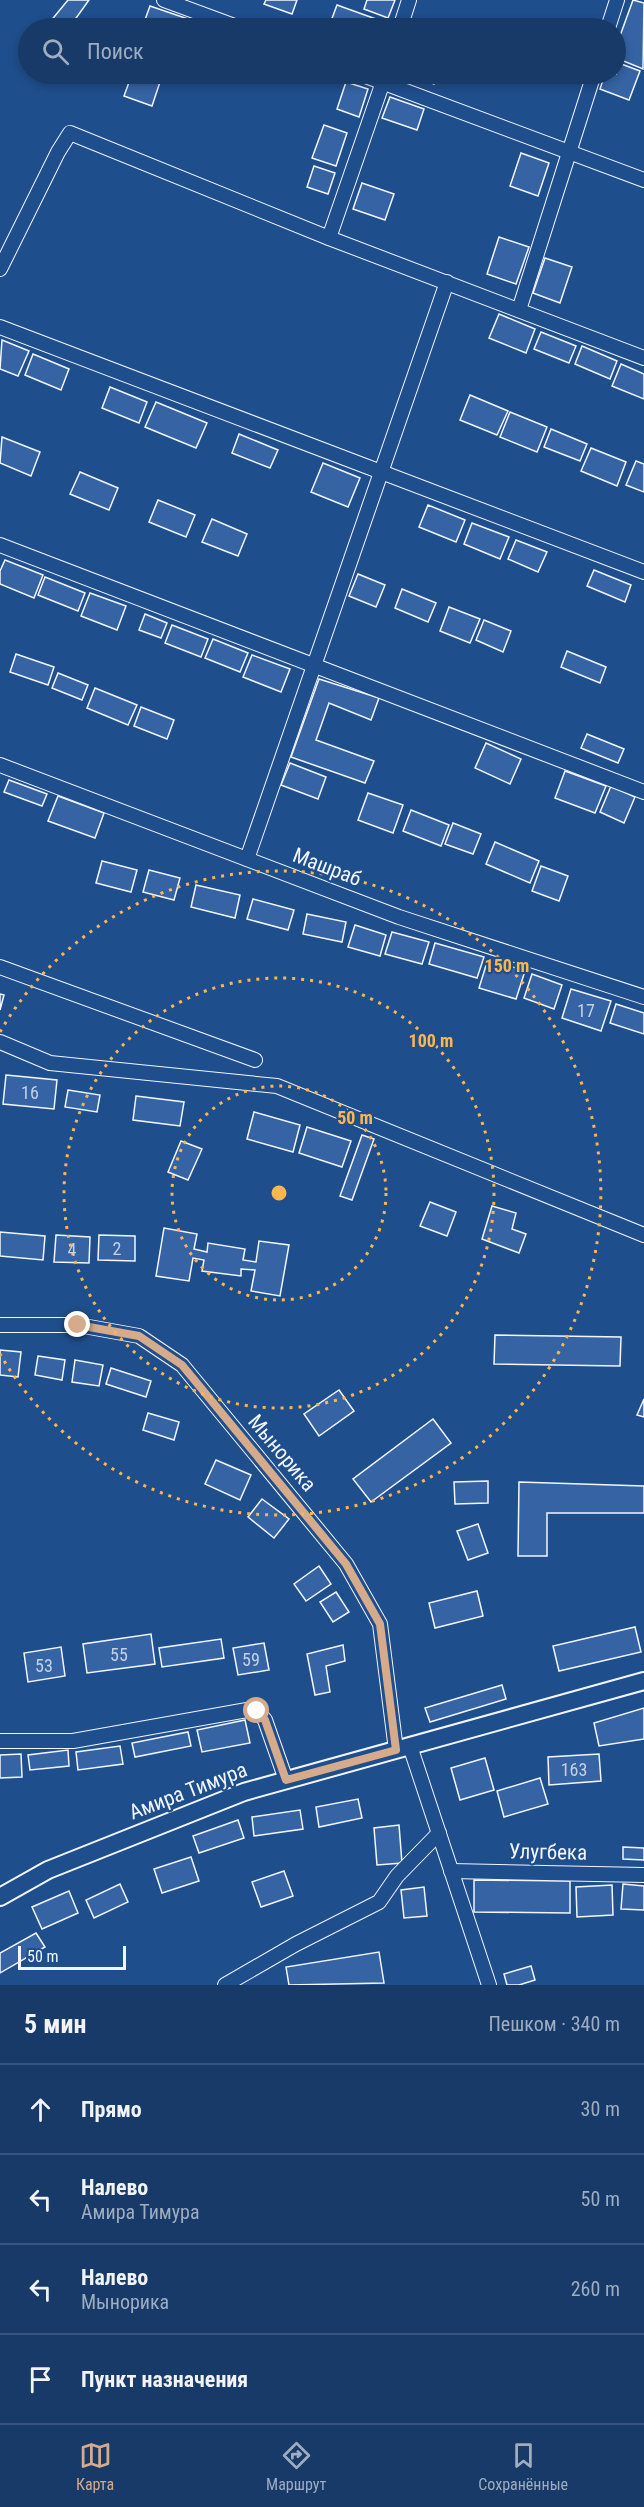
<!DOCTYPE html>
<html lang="ru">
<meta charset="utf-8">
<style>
:root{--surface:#173a69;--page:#20416f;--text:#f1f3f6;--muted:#9eadc0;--line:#36547d;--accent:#d6ab8b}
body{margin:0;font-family:"Roboto Condensed",sans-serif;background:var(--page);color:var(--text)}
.scale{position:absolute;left:18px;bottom:15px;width:108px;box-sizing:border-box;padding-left:6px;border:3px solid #f2f6ff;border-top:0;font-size:16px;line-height:21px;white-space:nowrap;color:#f2f6ff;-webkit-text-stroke:4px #1f4e8c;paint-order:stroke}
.stop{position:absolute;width:18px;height:18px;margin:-14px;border:4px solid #d6ab8b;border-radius:50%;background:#fff}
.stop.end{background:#d6ab8b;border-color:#fff;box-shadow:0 2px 6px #0008}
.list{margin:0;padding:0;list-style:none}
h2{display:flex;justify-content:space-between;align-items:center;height:78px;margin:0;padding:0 24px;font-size:26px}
h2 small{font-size:20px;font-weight:400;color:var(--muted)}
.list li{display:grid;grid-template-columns:39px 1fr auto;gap:18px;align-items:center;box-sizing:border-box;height:90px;padding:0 24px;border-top:2px solid var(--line)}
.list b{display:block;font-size:22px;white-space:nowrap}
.list p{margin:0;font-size:20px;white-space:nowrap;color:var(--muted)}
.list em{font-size:20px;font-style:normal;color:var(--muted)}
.icon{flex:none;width:33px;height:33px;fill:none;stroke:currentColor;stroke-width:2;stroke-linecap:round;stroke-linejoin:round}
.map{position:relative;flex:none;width:644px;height:1985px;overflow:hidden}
.search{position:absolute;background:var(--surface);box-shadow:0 3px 9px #0003;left:18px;right:18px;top:18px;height:66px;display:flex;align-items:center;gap:15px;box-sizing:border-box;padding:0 21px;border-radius:33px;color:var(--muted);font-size:22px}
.sheet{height:438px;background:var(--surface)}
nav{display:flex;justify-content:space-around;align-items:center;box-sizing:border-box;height:84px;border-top:2px solid var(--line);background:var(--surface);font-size:16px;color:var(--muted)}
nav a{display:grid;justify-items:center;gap:3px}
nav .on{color:var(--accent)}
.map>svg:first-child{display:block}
.building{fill:#3563a3;stroke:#f2f6ff;stroke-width:1.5}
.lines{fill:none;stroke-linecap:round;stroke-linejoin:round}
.minor-casing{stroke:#f2f6ff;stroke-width:16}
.tertiary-casing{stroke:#f2f6ff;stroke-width:20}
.minor{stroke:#1f4e8c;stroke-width:14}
.tertiary{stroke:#1f4e8c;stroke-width:16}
.route{stroke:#d6ab8b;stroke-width:8}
.ring{fill:none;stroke:#ffb74d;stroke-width:3;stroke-dasharray:3 6}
.labels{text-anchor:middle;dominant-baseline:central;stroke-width:4.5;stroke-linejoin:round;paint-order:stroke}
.number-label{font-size:18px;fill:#c3d1e8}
.street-label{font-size:21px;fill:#f2f6ff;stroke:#1f4e8c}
.centre{fill:#ffb74d;stroke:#1f4e8c;stroke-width:3}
.ring-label{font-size:18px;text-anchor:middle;font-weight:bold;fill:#ffb74d;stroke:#1f4e8c;stroke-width:4.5;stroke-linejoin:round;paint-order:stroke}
</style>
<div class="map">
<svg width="644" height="1985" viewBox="0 0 644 1985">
<rect width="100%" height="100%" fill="#1f4e8c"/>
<!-- building -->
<g class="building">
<polygon points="68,0 89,0 69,28 45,28"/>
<polygon points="266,0 297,0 292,14 264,4"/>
<polygon points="367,0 395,0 388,18 364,9"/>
<polygon points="633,0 644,3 643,69 616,58 616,47"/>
<polygon points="337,5 387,23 385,28 352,28 331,21"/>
<polygon points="150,6 188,19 184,28 142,28"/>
<polygon points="616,62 640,71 629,100 600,89 605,74 616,74"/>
<polygon points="132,74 160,82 152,106 124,96"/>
<polygon points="409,74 438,74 434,84"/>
<polygon points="346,82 368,89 359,117 337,109"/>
<polygon points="390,97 424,109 417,130 382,118"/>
<polygon points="324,125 347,133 336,166 312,158"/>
<polygon points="521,153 549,163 538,196 510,186"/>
<polygon points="314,166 335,173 328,194 307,187"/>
<polygon points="362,183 394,194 385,220 353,209"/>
<polygon points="499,237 529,247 516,284 487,274"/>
<polygon points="545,258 572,267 560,303 533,293"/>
<polygon points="499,314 535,329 526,353 489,338"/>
<polygon points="541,332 576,346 569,363 534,349"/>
<polygon points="2,340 29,351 18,376 0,369"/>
<polygon points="582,346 617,361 610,379 575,364"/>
<polygon points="33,354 69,369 61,390 25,375"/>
<polygon points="621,364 644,374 644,399 612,386"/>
<polygon points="110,387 147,402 139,423 102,408"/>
<polygon points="470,395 508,411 497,435 460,420"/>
<polygon points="156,402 207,423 196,448 145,427"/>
<polygon points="510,412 547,427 537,452 500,437"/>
<polygon points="551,429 587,444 580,461 544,447"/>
<polygon points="239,434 278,450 270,468 232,453"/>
<polygon points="2,437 40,452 31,476 0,463"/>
<polygon points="591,448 626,462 617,486 581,471"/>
<polygon points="636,461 644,464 644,492 626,485"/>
<polygon points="323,463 360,478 348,507 311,492"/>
<polygon points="80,472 118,488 109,510 70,494"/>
<polygon points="158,500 195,515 186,537 149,522"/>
<polygon points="428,505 465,520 456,542 419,527"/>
<polygon points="212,519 247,534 238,556 202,542"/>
<polygon points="472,523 509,537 500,559 464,544"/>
<polygon points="516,540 547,552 538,572 508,559"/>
<polygon points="5,560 43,575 34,598 0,584 0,571"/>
<polygon points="594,570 631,585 625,602 587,586"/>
<polygon points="358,574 385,585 376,607 349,596"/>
<polygon points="45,577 85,593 78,611 38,595"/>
<polygon points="402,589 436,603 428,622 395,608"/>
<polygon points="90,593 126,606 117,630 81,616"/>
<polygon points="449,607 480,619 470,643 440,631"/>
<polygon points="145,614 167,623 161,638 139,630"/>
<polygon points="484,620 511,631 503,652 476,640"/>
<polygon points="172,625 208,639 201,657 165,643"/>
<polygon points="213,639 248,653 240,672 205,658"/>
<polygon points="567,651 606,667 600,683 561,667"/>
<polygon points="16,654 54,667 48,685 10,672"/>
<polygon points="252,655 290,669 281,692 243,677"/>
<polygon points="58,673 88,685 82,700 52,688"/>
<polygon points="319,679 379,698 371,720 329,703 316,740 374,761 365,783 291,757"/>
<polygon points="95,688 137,705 128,725 87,708"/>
<polygon points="141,707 174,720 167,739 134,726"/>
<polygon points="587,734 624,749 618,763 581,748"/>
<polygon points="486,743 521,759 510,784 475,768"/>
<polygon points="290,763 326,777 318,799 281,785"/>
<polygon points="565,771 606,786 595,813 555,798"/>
<polygon points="9,780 47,794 42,806 4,792"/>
<polygon points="611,786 635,797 624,823 600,812"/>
<polygon points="368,793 403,805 393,833 358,820"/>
<polygon points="58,796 104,813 95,838 48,821"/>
<polygon points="411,810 449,825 441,846 403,831"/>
<polygon points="453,823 481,834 473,854 445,844"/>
<polygon points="495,842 539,861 530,883 486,864"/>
<polygon points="102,861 137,870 131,892 96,883"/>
<polygon points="541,866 568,876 559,901 532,891"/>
<polygon points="149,870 180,878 174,900 143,892"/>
<polygon points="196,885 240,895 235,918 191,907"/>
<polygon points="253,899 294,910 288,930 247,919"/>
<polygon points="307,914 346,922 342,942 303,934"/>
<polygon points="355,925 386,935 380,956 348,947"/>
<polygon points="392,932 429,942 422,964 385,954"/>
<polygon points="435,943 484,957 477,978 429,964"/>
<polygon points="488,959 525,971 516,999 479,988"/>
<polygon points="532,974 562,985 554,1009 524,998"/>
<polygon points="571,989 611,1001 601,1031 562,1018"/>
<polygon points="0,994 4,995 0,1010"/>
<polygon points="616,1004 644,1013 644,1034 610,1023"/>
<polygon points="6,1075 57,1080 54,1109 3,1104"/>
<polygon points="68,1090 100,1095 97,1112 65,1107"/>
<polygon points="136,1096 184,1102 180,1126 133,1120"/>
<polygon points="254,1112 300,1125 293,1152 247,1139"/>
<polygon points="307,1127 351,1141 342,1167 299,1153"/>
<polygon points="362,1135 374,1139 352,1200 340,1196"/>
<polygon points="181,1141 202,1149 188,1180 168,1172"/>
<polygon points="430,1202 456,1212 447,1236 420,1226"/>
<polygon points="492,1206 516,1213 512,1229 526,1234 519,1253 482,1239"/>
<polygon points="164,1228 197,1234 194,1249 207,1252 208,1243 245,1249 243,1260 256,1262 259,1241 289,1245 280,1296 251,1291 255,1270 241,1269 241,1276 202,1271 204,1260 193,1258 189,1281 156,1276"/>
<polygon points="0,1232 45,1236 43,1260 0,1256"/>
<polygon points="56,1235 90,1237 89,1263 54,1262"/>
<polygon points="99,1235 135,1236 135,1261 98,1260"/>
<polygon points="495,1335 621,1337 620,1366 494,1364"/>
<polygon points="0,1350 21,1352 18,1377 0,1375"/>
<polygon points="38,1356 65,1360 62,1380 35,1375"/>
<polygon points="75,1360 103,1365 99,1386 72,1382"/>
<polygon points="111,1368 151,1381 146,1397 106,1384"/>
<polygon points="339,1390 354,1411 319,1436 304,1414"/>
<polygon points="644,1399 644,1417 637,1415"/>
<polygon points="148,1413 179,1422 174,1440 143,1430"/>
<polygon points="433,1419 451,1443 371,1502 353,1479"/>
<polygon points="216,1460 251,1475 240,1500 205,1484"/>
<polygon points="488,1481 488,1503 455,1504 454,1482"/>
<polygon points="519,1482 644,1486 644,1513 547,1513 547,1556 518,1556"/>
<polygon points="262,1499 289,1519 274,1538 248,1517"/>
<polygon points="478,1524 488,1553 468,1560 457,1531"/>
<polygon points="319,1566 331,1584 306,1601 294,1584"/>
<polygon points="477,1591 483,1616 435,1628 429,1603"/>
<polygon points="336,1592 349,1612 333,1622 320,1602"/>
<polygon points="635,1627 641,1652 559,1671 553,1646"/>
<polygon points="151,1634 155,1664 87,1673 83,1644"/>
<polygon points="221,1639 224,1658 162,1667 159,1648"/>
<polygon points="264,1643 269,1670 238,1675 233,1648"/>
<polygon points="343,1645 345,1661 326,1666 330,1692 315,1695 307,1654"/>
<polygon points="61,1647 65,1676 28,1682 24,1653"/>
<polygon points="502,1685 506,1699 430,1722 425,1708"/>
<polygon points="644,1708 644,1739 599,1746 594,1723"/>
<polygon points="245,1720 250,1743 202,1752 197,1730"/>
<polygon points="188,1732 191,1746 135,1757 132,1743"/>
<polygon points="120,1746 123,1764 78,1770 76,1752"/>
<polygon points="68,1750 69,1766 30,1770 28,1755"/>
<polygon points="21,1754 22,1777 0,1778 0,1755"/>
<polygon points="599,1754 601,1781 549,1785 548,1757"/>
<polygon points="485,1758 494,1790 460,1800 451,1768"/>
<polygon points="540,1778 548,1804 504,1817 497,1791"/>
<polygon points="358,1799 362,1818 319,1827 316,1807"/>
<polygon points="300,1810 303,1829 254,1836 252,1817"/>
<polygon points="238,1820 244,1838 199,1853 193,1836"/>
<polygon points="399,1825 402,1863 377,1865 374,1828"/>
<polygon points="623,1847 644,1848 644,1860 623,1859"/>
<polygon points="191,1857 199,1881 162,1893 154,1869"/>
<polygon points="284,1871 293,1896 261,1907 252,1882"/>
<polygon points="474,1880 570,1881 570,1913 474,1912"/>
<polygon points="120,1884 128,1902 94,1918 86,1900"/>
<polygon points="623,1884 644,1886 644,1910 621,1909"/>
<polygon points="612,1885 613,1915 577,1917 576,1887"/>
<polygon points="424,1887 427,1916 404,1918 401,1890"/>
<polygon points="69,1891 78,1913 42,1929 32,1907"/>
<polygon points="36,1933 45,1947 0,1973 0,1953"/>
<polygon points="379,1952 384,1983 289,1985 286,1967"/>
<polygon points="531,1966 535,1980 519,1985 507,1985 504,1974"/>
</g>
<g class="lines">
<defs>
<g id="minor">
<polyline points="164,0 240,28"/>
<polyline points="400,28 409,0"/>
<polyline points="608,28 617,0"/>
<polyline points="360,74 644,180"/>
<polyline points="329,238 385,76"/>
<polyline points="0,269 58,152 70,133 329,238 644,358"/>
<polyline points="519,310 594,74"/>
<polyline points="0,327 644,572"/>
<polyline points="0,545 644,792"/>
<polyline points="0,765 399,917 644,997"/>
<polyline points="247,859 447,282"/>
<polyline points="0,967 255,1060"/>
<polyline points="0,1042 50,1063 277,1086 644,1235"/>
<polyline points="0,1325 78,1325 139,1336 182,1365 346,1564 380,1624 396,1750"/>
<polyline points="0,1741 73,1741 247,1710 257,1711 265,1720 286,1780"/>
<polyline points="410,1746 489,1985"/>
<polyline points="451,1871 644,1875"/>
<polyline points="225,1985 296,1944 379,1902 397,1876 439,1833"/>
</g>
<polyline id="tertiary" points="0,1897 48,1870 244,1792 644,1681"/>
</defs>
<!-- minor casing -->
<use href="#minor" class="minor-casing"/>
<!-- tertiary casing -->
<use href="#tertiary" class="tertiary-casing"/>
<!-- minor -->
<use href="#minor" class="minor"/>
<!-- tertiary -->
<use href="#tertiary" class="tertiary"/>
</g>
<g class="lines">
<!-- route -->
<polyline class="route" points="78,1325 139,1336 182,1365 346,1564 380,1624 396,1750 286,1780 265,1720 257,1711"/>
</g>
<!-- distance rings -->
<g class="ring">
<circle cx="279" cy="1193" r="107"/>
<circle cx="279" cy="1193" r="215"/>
<path d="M0 1032A322 322 0 1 1 0 1354"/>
</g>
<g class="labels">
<!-- number labels -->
<g class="number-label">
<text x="586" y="1010">17</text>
<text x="30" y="1092">16</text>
<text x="117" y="1248">2</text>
<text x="72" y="1249">4</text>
<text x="119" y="1654">55</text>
<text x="251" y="1659">59</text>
<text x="44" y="1665">53</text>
<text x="574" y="1769">163</text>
</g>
<!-- street labels -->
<g class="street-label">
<text transform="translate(327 867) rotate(21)">Машраб</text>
<text transform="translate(282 1453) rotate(50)">Мынорика</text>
<text transform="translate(188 1791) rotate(-21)">Амира Тимура</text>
<text transform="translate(548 1852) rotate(1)">Улугбека</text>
</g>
</g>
<circle cx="279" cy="1193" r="9" class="centre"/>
<g class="ring-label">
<text x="507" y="972">150 m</text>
<text x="431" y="1047">100 m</text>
<text x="355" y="1124">50 m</text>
</g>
</svg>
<div class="scale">50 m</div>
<div class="stop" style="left:257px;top:1711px"></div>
<div class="stop end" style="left:78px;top:1325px"></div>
<div class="search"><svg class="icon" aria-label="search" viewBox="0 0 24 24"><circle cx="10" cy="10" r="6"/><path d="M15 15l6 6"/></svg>Поиск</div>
</div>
<section class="sheet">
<h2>5 мин<small>Пешком · 340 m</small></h2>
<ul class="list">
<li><svg class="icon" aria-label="ahead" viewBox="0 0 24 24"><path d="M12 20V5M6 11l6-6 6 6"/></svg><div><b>Прямо</b></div><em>30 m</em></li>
<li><svg class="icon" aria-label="left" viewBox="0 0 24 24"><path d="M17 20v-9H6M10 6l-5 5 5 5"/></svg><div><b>Налево</b><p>Амира Тимура</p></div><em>50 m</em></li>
<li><svg class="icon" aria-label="left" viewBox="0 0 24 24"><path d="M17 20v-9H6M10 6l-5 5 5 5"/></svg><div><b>Налево</b><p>Мынорика</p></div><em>260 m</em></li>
<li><svg class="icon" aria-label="arrive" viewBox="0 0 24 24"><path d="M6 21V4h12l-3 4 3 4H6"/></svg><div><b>Пункт назначения</b></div></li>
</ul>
</section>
<nav>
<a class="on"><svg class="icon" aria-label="map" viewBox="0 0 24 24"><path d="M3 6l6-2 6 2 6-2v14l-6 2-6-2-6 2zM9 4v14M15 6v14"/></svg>Карта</a>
<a><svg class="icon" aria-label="directions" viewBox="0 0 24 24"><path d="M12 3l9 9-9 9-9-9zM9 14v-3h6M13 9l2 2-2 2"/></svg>Маршрут</a>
<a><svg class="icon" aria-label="saved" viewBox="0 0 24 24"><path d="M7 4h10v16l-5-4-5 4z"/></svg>Сохранённые</a>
</nav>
